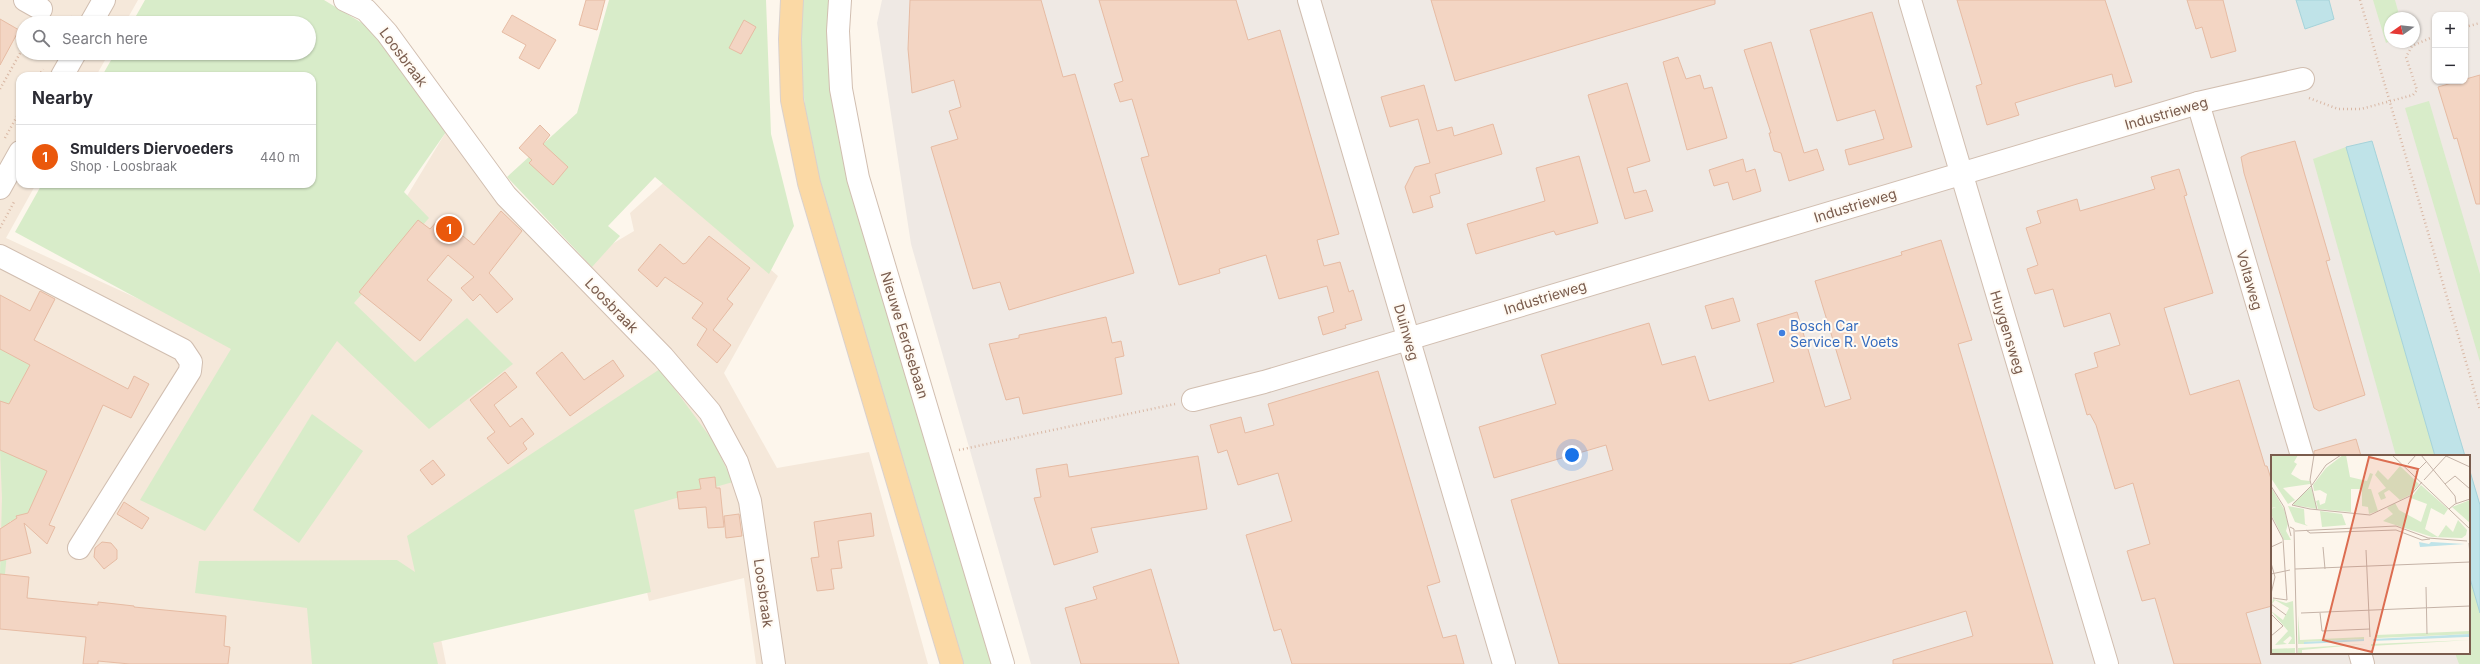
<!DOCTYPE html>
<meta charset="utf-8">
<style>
:root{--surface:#fff;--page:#f2f2f3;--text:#2b2b33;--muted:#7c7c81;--line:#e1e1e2;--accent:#ea580c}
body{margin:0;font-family:Inter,sans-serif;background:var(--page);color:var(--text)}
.controls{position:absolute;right:12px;top:12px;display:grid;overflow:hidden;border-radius:8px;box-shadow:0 1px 3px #0004}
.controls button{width:36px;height:36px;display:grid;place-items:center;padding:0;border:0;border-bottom:1px solid var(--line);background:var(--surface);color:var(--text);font:20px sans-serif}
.compass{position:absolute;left:2384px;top:12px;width:36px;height:36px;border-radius:50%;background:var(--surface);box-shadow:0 1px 3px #0004;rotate:256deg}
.you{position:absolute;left:1572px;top:455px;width:14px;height:14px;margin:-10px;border:3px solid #fff;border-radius:50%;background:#1a73e8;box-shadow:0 0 0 6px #1a73e833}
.badge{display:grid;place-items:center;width:26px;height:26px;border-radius:50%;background:var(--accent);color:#fff;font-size:13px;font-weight:700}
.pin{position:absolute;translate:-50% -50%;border:2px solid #fff;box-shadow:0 1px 4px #0006}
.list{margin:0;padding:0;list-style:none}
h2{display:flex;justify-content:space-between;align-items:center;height:52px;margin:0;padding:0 16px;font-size:17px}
h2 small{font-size:13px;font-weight:400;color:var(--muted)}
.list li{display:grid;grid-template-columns:26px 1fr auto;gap:12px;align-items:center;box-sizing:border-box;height:64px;padding:0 16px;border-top:1px solid var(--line)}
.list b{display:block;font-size:15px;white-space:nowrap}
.list p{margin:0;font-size:13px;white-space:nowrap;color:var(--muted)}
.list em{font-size:13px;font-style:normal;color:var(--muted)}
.icon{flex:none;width:22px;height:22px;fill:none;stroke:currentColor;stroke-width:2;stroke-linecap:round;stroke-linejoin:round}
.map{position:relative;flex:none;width:2480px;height:664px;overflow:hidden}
.search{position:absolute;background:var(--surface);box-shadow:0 1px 3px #0004;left:16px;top:16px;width:300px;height:44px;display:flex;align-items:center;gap:10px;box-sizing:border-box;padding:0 14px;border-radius:22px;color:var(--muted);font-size:15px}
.panel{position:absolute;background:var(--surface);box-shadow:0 1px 3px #0004;left:16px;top:72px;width:300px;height:116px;border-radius:12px}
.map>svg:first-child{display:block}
.residential{fill:#f5e8da}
.industrial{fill:#efe9e4;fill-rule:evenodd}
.green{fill:#d8ecc9}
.water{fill:#bfe3e8;stroke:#a5d3da}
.building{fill:#f3d5c3;stroke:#e6bba3}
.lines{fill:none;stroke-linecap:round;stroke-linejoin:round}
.minor-casing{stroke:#d1beb0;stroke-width:24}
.major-casing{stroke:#dad1cd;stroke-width:24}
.path{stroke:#d9b8a5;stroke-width:2.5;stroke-dasharray:1 3;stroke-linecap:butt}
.minor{stroke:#fff;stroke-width:22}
.major{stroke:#fbd9a5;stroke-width:22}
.shop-dot{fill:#3f7fe0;stroke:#fffaf3;stroke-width:1.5}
.labels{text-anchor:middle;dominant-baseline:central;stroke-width:4;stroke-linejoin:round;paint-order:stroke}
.street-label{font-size:14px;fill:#7a5c4d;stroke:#fffaf3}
.shop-label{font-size:14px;fill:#366cbe;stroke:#fffaf3;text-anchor:start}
.inset-road{fill:none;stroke:#c5b3a7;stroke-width:1}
.view{fill:#dc6d51;fill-opacity:0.15;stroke:#dc6d51;stroke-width:2}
.inset-edge{fill:none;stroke:#7a5c4d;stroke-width:2}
</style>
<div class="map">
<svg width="2480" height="664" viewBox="0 0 2480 664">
<rect width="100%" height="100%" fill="#fdf6ec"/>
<!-- residential -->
<polygon class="residential" points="0,0 138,0 125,23 23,23 23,53 109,53 96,76 20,76 20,184 36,184 6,238 243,347 328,326 452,122 582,262 634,231 630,213 668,179 778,276 724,373 777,468 869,452 928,664 756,664 744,578 649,601 629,512 427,569 446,664 0,664"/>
<!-- industrial -->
<path class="industrial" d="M882,0H2480V664H1031L911,244L877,23ZM2435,15H2465V81H2435ZM2390,18H2414V42H2390ZM2272,456H2469V653H2272Z"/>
<!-- green -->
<g class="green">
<polygon points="145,0 324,0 367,26 381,42 446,132 404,192 429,218 354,303 415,362 467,318 513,364 429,429 337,341 205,531 140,500 231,349 15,232 42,184 312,184 312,76 102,76 115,53 309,53 309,23 132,23"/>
<polygon points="609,0 766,0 771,134 794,226 769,274 655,177 608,226 620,236 592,267 507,177 577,113"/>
<polygon points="802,0 831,0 828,25 994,664 961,664 829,216 809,140 802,81"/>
<polygon points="2373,0 2395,0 2400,18 2390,18 2390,41 2386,43"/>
<polygon points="2429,101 2480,274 2480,362 2405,108"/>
<polygon points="2346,147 2435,456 2396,456 2313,159"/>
<polygon points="0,349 30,365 7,409 0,401"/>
<polygon points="660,369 713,441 733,482 634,510 651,592 433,643 438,664 312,664 307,608 195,593 199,561 397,560 415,572 407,536"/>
<polygon points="312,414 363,451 299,543 253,510"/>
<polygon points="0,450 50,464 27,515 16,521 10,521 5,574 0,574 2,498"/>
<polygon points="2469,575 2480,613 2480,664 2459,664 2455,653 2469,653"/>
</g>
<!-- water -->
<g class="water">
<polygon points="2296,0 2329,0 2334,19 2305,29"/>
<polygon points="2372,141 2465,456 2435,456 2346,147"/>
<polygon points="2469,468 2480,505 2480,613 2469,575"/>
</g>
<!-- building -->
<g class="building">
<polygon points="586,0 605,0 597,30 579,25"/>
<polygon points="910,0 1041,0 1063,77 1075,74 1134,273 1009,310 1000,282 973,289 931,147 958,139 949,111 961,107 954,80 912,93 908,49"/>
<polygon points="1099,0 1236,0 1248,40 1280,30 1339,234 1317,240 1324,266 1340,262 1349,292 1353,290 1362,320 1345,325 1346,328 1323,335 1318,317 1334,312 1327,286 1279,299 1266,255 1219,269 1220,273 1179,285 1141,158 1149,156 1132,99 1120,102 1114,84 1123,81"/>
<polygon points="1431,0 1715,0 1715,4 1455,81"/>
<polygon points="1957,0 2105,0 2132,82 2115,87 2112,74 2077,84 2015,103 2019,115 1987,125 1976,86 1982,84"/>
<polygon points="2187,0 2223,0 2236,51 2211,58 2202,27 2196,29"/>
<polygon points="1872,12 1912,147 1849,165 1845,150 1884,139 1875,110 1837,121 1810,30"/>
<polygon points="512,15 556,40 539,69 519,58 526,45 502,32"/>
<polygon points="0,19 19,30 0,65"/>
<polygon points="744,20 756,27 741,54 729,48"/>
<polygon points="1771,42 1804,153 1817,149 1824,170 1789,181 1781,153 1774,151 1769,133 1771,133 1744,50"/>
<polygon points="1678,57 1686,79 1700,75 1704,89 1712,87 1727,138 1687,150 1663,62"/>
<polygon points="2480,75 2480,204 2476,204 2457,138 2454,139 2438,87"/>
<polygon points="1627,83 1650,161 1627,168 1634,193 1646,190 1653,211 1625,219 1588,95"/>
<polygon points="1424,85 1437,131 1452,127 1454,136 1493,124 1502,154 1435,174 1440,193 1430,196 1433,207 1413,213 1405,187 1415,167 1430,163 1418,119 1390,127 1381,97"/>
<polygon points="540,125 550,135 543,144 568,167 553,185 529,163 532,160 519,148"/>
<polygon points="2295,141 2330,260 2326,261 2365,395 2319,411 2314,408 2244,173 2241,157 2249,153"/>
<polygon points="1579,156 1598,223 1556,235 1554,231 1476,254 1467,224 1545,201 1536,168"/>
<polygon points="1743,159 1746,172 1755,169 1761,191 1733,200 1728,182 1714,186 1709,170"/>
<polygon points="2179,169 2187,195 2184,196 2213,293 2164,308 2190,395 2239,380 2265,466 2267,466 2272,482 2272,606 2246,613 2261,664 2174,664 2155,598 2142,601 2127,551 2150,544 2133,483 2115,489 2096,425 2090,414 2087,415 2075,374 2098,367 2094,353 2120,345 2110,313 2064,327 2053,289 2035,294 2027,269 2038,265 2026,228 2041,223 2037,211 2077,199 2080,211 2155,189 2151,177"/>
<polygon points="501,211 522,231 489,273 513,299 497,313 480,294 473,301 461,288 474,277 448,255 427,280 452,300 420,341 359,292 418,220 430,229 440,218 445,222 449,222 457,228 458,232 474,245"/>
<polygon points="709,236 750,268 727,299 733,304 713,330 731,345 717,363 697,345 707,329 692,318 703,303 665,277 657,287 638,270 660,244 683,264 686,263"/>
<polygon points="1941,240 1972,340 1958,344 2053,664 1893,664 1893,660 1973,636 1966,611 1789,664 1559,664 1511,500 1613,470 1606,445 1494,478 1479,427 1556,404 1541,355 1649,323 1662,365 1695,356 1709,401 1774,382 1757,324 1797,312 1825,407 1851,399 1815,281 1902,255 1901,252"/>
<polygon points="40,291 55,299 34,340 128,389 134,376 149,384 131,418 103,405 49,525 55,527 47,544 24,523 31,553 0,561 0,529 17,518 16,516 28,513 47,471 0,450 0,401 9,404 30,365 0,349 0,295 30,311"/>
<polygon points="1733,298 1740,321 1712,329 1705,306"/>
<polygon points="1106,317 1112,343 1121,341 1124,356 1115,358 1122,394 1023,414 1019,397 1006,400 989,344 1019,338 1019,335"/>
<polygon points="562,352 584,380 613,360 624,376 570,416 536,373"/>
<polygon points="1378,371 1440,582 1427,586 1443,638 1456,635 1464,664 1292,664 1281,629 1274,631 1246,535 1292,521 1278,473 1238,485 1227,450 1218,453 1210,425 1241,417 1245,433 1274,425 1268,404"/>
<polygon points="505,372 517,387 494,405 510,427 522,418 534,434 523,443 527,449 508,464 487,438 495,432 470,400"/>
<polygon points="2356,439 2361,456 2314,456 2314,451"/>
<polygon points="1198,456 1207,509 1091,528 1098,552 1054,565 1034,498 1041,497 1036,469 1067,464 1069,477"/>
<polygon points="433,460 445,475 432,485 420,470"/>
<polygon points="715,477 716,488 720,488 724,527 708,528 706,507 679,509 677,492 701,489 699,479"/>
<polygon points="124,502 149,518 142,529 117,514"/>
<polygon points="871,513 874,536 838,541 842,568 831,569 834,589 817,591 811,558 819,557 814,522"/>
<polygon points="739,514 742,536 726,538 724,516"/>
<polygon points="102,542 111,543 117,550 117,559 104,569 94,557 95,548"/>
<polygon points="1151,569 1179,664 1081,664 1065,608 1097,599 1093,587"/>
<polygon points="0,574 29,577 27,598 98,605 98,602 134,606 134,607 226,616 224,646 230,647 228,664 130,664 98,661 98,664 83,664 86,637 0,629"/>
</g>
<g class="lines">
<defs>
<g id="minor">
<polyline points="25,0 41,9"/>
<polyline points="345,0 366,10 387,33 506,196 663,357 710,412 737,462 750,501 774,664"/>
<polyline points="840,0 838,31 841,89 858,178 1003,664"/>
<polyline points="1309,0 1504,664"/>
<polyline points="1910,0 2107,664"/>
<polyline points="91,23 104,0"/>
<polyline points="62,76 75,53"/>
<polyline points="2198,103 2302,456"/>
<polyline points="0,188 20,152"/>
<polyline points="0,256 183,350 191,362 190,371 79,548"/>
<polyline points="1193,400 1264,382 2198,103 2303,79"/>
<polyline points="2360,653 2363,664"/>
</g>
<polyline id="major" points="792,0 790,39 792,100 809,183 952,664"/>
</defs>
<!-- minor casing -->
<use href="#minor" class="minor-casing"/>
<!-- major casing -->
<use href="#major" class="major-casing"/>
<!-- path -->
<g class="path">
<polyline points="2360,0 2480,410"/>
<polyline points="68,23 72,16"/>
<polyline points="2465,27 2480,23"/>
<polyline points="39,76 43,69"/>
<polyline points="0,89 23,48"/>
<polyline points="2309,98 2338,109 2361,109 2413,95 2417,90 2406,57 2412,46 2435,36"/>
<polyline points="5,138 20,111"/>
<polyline points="0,228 14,202"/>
<polyline points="959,450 1175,404"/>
</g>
<!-- minor -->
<use href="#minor" class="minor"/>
<!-- major -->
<use href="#major" class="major"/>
</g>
<!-- markers -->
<circle class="shop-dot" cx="1782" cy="333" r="4"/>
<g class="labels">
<!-- street labels -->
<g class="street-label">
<text transform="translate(404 57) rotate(53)">Loosbraak</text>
<text transform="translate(2166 113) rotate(-16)">Industrieweg</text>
<text transform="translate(1855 205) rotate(-17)">Industrieweg</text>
<text transform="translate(2250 280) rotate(74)">Voltaweg</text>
<text transform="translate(1545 297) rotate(-17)">Industrieweg</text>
<text transform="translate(612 305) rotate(46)">Loosbraak</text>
<text transform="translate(1407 332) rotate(74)">Duinweg</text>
<text transform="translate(2008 332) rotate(73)">Huygensweg</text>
<text transform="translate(905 335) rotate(73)">Nieuwe Eerdsebaan</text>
<text transform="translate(764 593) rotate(82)">Loosbraak</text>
</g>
<!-- shop labels -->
<g class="shop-label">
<text x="1790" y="325">Bosch Car<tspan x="1790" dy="16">Service R. Voets</tspan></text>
</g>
</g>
<!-- overview -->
<g transform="translate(2271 455)">
<rect width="199" height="199" fill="#fdf6ec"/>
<path d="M0,0H27L23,7L26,9L20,19L30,25L39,26V29L12,33L24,45L17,49L0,23ZM72,0H75L79,22L96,26L99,18L102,19L97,34H100L107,56L98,59L97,52L91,51V34H80V57L47,54L45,46L48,45L49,50L54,48L56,39L49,35L43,36L42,30L55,13ZM129,11L148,29L139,40L129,45L118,35L113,38L115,43L110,45L107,38L115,33L104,20L107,15L117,25ZM150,30L177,54L173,60L160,53L154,74L167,82L175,70L182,77L187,65L196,75L195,80L191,83L161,82L112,66L122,59L116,53L124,48L128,55L150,67L156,49L140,43ZM0,32L13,54L17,69L15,76L20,85H13L0,59V54L5,52L0,53ZM40,32L46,54L23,50L22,48ZM199,45V68L181,52ZM17,51L33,54L34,69L37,71L24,67ZM49,56L71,59L75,70L51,72ZM2,144L15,148L22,146L24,189H17L21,183L19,181L12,187L16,189L4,190L17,176L0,156L12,165L18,153L4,145L1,149ZM27,160L29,185L93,182V184L33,187V189H27ZM199,176V179L106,183V180ZM199,185L100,191V189ZM95,189L31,195V199H27V193ZM24,193V199H0V194Z" fill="#d8ecc9"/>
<path d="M148,87L158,89L160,87L194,89L149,92ZM199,179V182H195L102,186V184ZM93,184V186L33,189V187Z" fill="#bfe3e8"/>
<path class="inset-road" d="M43,0L39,25L46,55M70,0L55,10L41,30L21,50L39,54L99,60L139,41L151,27M121,0L199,74M150,0L184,41L185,48M175,1L199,12M137,9L145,0M145,17L156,6M153,25L176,0M174,29L184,21L199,34M0,31L13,52L20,81M178,54L184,49L199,44M0,61L12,84L16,145L2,143M19,72L23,74L26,199M35,75L39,78L125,75L151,85L159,84M24,76L125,71L157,83L196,86M198,88L199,100M0,92L11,87M52,92L54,114M95,95L99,182M0,108L4,122L0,139M24,114L199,107M0,119L19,115M155,132L156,179M0,149L15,160M30,158L199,151M49,158L51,176L99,174M0,159L12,171L0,181"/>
<path class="view" d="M98,2L147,14L101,197L52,185Z"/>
<rect width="199" height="199" class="inset-edge"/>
</g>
</svg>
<div class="controls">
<button>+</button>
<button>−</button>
</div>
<svg class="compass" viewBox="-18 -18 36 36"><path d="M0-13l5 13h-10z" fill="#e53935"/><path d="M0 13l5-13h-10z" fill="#7c7c81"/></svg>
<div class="you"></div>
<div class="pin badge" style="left:449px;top:229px">1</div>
<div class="search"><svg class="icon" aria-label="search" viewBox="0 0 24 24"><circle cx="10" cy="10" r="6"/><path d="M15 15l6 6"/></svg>Search here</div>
<section class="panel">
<h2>Nearby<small></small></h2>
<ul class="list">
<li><span class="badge">1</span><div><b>Smulders Diervoeders</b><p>Shop · Loosbraak</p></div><em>440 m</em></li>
</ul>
</section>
</div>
